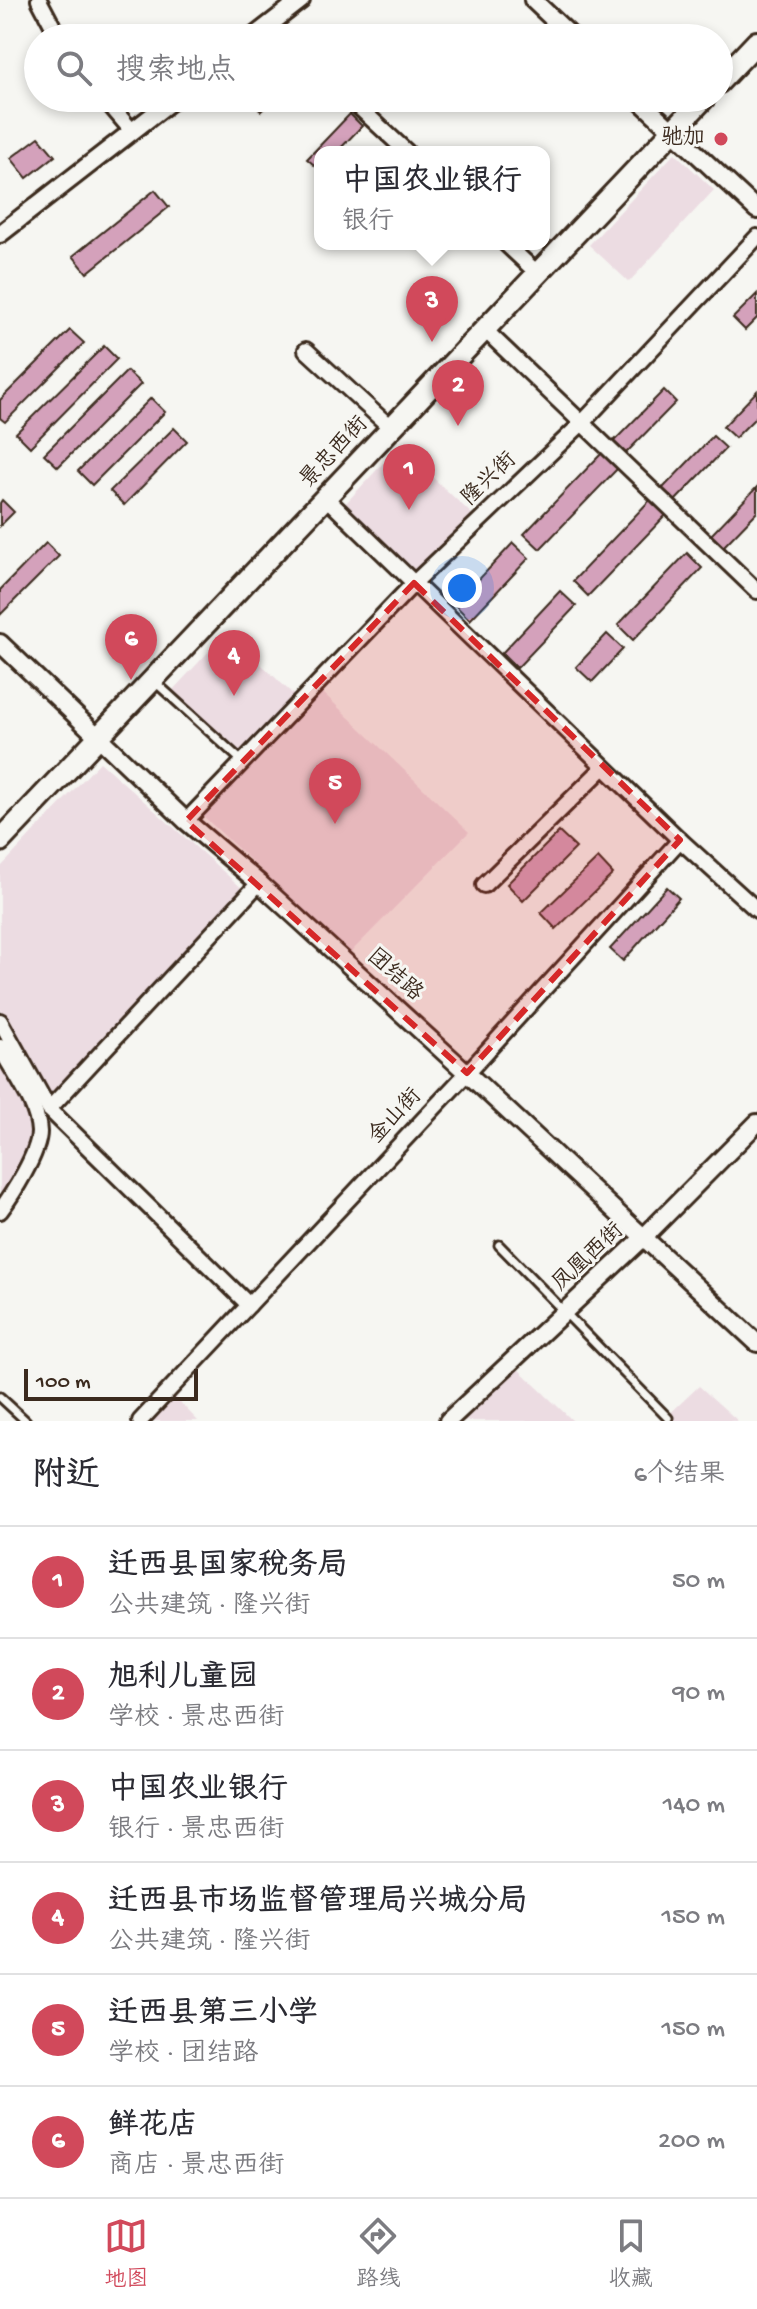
<!DOCTYPE html>
<html lang="zh">
<meta charset="utf-8">
<style>
:root{--surface:#fff;--page:#f7f7f7;--text:#2b2b33;--muted:#7c7c81;--line:#e1e1e2;--accent:#d1495b}
body{margin:0;font-family:"Gochi Hand","LXGW WenKai TC",sans-serif;background:var(--page);color:var(--text)}
.scale{position:absolute;left:24px;bottom:20px;width:174px;box-sizing:border-box;padding-left:8px;border:4px solid #3b2a1e;border-top:0;font-size:22px;line-height:28px;white-space:nowrap;color:#3b2a1e;-webkit-text-stroke:6px #f6f6f2;paint-order:stroke}
.you{position:absolute;left:462px;top:588px;width:28px;height:28px;margin:-20px;border:6px solid #fff;border-radius:50%;background:#1a73e8;box-shadow:0 0 0 12px #1a73e833}
.badge{display:grid;place-items:center;width:52px;height:52px;border-radius:50%;background:var(--accent);color:#fff;font-size:26px;font-weight:700}
.pin{position:absolute;translate:-50% -66px;filter:drop-shadow(0 2px 4px #0008)}
.pin::after{content:'';position:absolute;top:42px;width:28px;height:24px;background:inherit;clip-path:polygon(0 0,100% 0,50% 100%)}
.popup{position:absolute;left:314px;top:146px;width:236px;height:104px;box-sizing:border-box;display:grid;place-content:center;border-radius:16px;background:var(--surface);filter:drop-shadow(0 2px 6px #0005);font-size:26px;white-space:nowrap;color:var(--muted)}
.popup b{font-size:30px;color:var(--text)}
.popup::after{content:'';position:absolute;left:50%;top:100%;margin-left:-16px;border:16px solid transparent;border-top-color:var(--surface)}
.list{margin:0;padding:0;list-style:none}
h2{display:flex;justify-content:space-between;align-items:center;height:104px;margin:0;padding:0 32px;font-size:34px}
h2 small{font-size:26px;font-weight:400;color:var(--muted)}
.list li{display:grid;grid-template-columns:52px 1fr auto;gap:24px;align-items:center;box-sizing:border-box;height:112px;padding:0 32px;border-top:2px solid var(--line)}
.list b{display:block;font-size:30px;white-space:nowrap}
.list p{margin:0;font-size:26px;white-space:nowrap;color:var(--muted)}
.list em{font-size:26px;font-style:normal;color:var(--muted)}
.icon{flex:none;width:44px;height:44px;fill:none;stroke:currentColor;stroke-width:2;stroke-linecap:round;stroke-linejoin:round}
.map{position:relative;flex:none;width:757px;height:1421px;overflow:hidden}
.search{position:absolute;background:var(--surface);box-shadow:0 4px 12px #0003;left:24px;right:24px;top:24px;height:88px;display:flex;align-items:center;gap:20px;box-sizing:border-box;padding:0 28px;border-radius:44px;color:var(--muted);font-size:30px}
.sheet{height:776px;background:var(--surface)}
nav{display:flex;justify-content:space-around;align-items:center;box-sizing:border-box;height:112px;border-top:2px solid var(--line);background:var(--surface);font-size:22px;color:var(--muted)}
nav a{display:grid;justify-items:center;gap:4px}
nav .on{color:var(--accent)}
.map>svg:first-child{display:block}
.built{fill:#ecdce2}
.building{fill:#d4a1bb;stroke:#3b2a1e;stroke-width:2}
.lines{fill:none;stroke-linecap:round;stroke-linejoin:round}
.service-casing{stroke:#3b2a1e;stroke-width:13}
.minor-casing{stroke:#3b2a1e;stroke-width:20}
.tertiary-casing{stroke:#3b2a1e;stroke-width:22}
.secondary-casing{stroke:#3b2a1e;stroke-width:26}
.service{stroke:#f6f6f2;stroke-width:7}
.minor{stroke:#f6f6f2;stroke-width:14}
.tertiary{stroke:#f6f6f2;stroke-width:16}
.secondary{stroke:#f6f6f2;stroke-width:20}
.marked{fill:#d62828;fill-opacity:0.2;stroke:#d62828;stroke-width:6;stroke-dasharray:16 10;stroke-linejoin:round}
.poi-dot{fill:#d1495b;stroke:#f6f6f2;stroke-width:3}
.labels{text-anchor:middle;dominant-baseline:central;stroke-width:6;stroke-linejoin:round;paint-order:stroke}
.poi-label{font-size:22px;fill:#3b2a1e;stroke:#f6f6f2;text-anchor:end}
.street-label{font-size:22px;fill:#3b2a1e;stroke:#f6f6f2}
</style>
<div class="map">
<svg width="757" height="1421" viewBox="0 0 757 1421">
<rect width="100%" height="100%" fill="#f6f6f2"/>
<filter id="ink" filterUnits="userSpaceOnUse"><feTurbulence type="fractalNoise" baseFrequency=".0125" numOctaves="2"/><feDisplacementMap in="SourceGraphic" scale="16" xChannelSelector="R" yChannelSelector="G"/><feConvolveMatrix kernelMatrix="1 2 1 2 8 2 1 2 1" color-interpolation-filters="sRGB"/></filter>
<g filter="url(#ink)">
<!-- built -->
<g class="built">
<polygon points="675,153 714,190 629,282 589,245"/>
<polygon points="399,446 474,516 416,574 345,504"/>
<polygon points="227,632 298,699 242,759 170,693"/>
<polygon points="320,690 469,832 350,953 202,815"/>
<polygon points="100,762 244,890 50,1099 0,1009 0,868"/>
<polygon points="0,1061 26,1112 30,1138 6,1194 0,1201"/>
<polygon points="517,1368 573,1421 461,1421"/>
<polygon points="699,1386 738,1421 662,1421"/>
<polygon points="173,1395 198,1421 149,1421"/>
</g>
<!-- building -->
<g class="building">
<polygon points="247,98 274,98 261,111"/>
<polygon points="350,114 362,126 337,152 320,152 320,170 307,159"/>
<polygon points="39,137 55,156 27,178 11,158"/>
<polygon points="155,190 169,207 87,273 73,256"/>
<polygon points="757,294 757,318 745,330 733,318"/>
<polygon points="70,330 84,343 5,422 0,418 0,400"/>
<polygon points="104,346 117,359 30,447 16,433"/>
<polygon points="127,371 141,384 58,467 44,454"/>
<polygon points="664,390 676,402 625,454 613,442"/>
<polygon points="757,391 757,416 735,438 723,427"/>
<polygon points="151,398 165,412 92,485 78,471"/>
<polygon points="174,428 187,441 124,505 110,491"/>
<polygon points="713,436 726,448 675,501 662,489"/>
<polygon points="603,452 619,467 540,549 524,534"/>
<polygon points="757,487 757,512 723,547 711,535"/>
<polygon points="651,499 667,514 588,596 573,581"/>
<polygon points="2,500 14,512 0,526 0,503"/>
<polygon points="46,543 59,556 0,615 0,590"/>
<polygon points="513,543 529,558 470,620 455,605"/>
<polygon points="687,553 702,568 633,640 618,625"/>
<polygon points="560,591 576,606 517,668 502,653"/>
<polygon points="607,634 623,649 592,682 576,667"/>
<polygon points="559,832 576,848 523,901 507,884"/>
<polygon points="598,858 613,874 556,929 541,913"/>
<polygon points="667,887 679,898 623,961 610,949"/>
</g>
<g class="lines">
<defs>
<g id="service">
<polyline points="154,681 243,762"/>
<polyline points="499,1245 668,1418"/>
<polyline points="0,1397 26,1421"/>
</g>
<g id="minor">
<polyline points="39,0 59,38"/>
<polyline points="104,98 132,131"/>
<polyline points="349,98 407,152"/>
<polyline points="506,244 538,274"/>
<polyline points="485,330 757,591"/>
<polyline points="306,350 391,428"/>
<polyline points="325,497 680,840 757,910"/>
<polyline points="186,821 414,583 582,423 757,237"/>
<polyline points="484,885 604,767"/>
<polyline points="0,1021 49,1109 249,1305"/>
<path d="M0,1047C13,1073 38,1103 39,1132C39,1153 12,1195 0,1211"/>
<polyline points="49,1109 259,883"/>
<polyline points="140,1421 467,1073 680,840"/>
</g>
<g id="tertiary">
<polyline points="533,0 573,38"/>
<polyline points="252,38 301,0"/>
<polyline points="637,98 757,210"/>
<polyline points="0,234 175,98"/>
<polyline points="0,643 186,821 259,883 467,1073 757,1343"/>
<polyline points="448,1421 643,1238 757,1123"/>
</g>
<g id="secondary">
<polyline points="719,82 757,42"/>
<polyline points="0,841 704,98"/>
</g>
</defs>
<!-- service casing -->
<use href="#service" class="service-casing"/>
<!-- minor casing -->
<use href="#minor" class="minor-casing"/>
<!-- tertiary casing -->
<use href="#tertiary" class="tertiary-casing"/>
<!-- secondary casing -->
<use href="#secondary" class="secondary-casing"/>
<!-- service -->
<use href="#service" class="service"/>
<!-- minor -->
<use href="#minor" class="minor"/>
<!-- tertiary -->
<use href="#tertiary" class="tertiary"/>
<!-- secondary -->
<use href="#secondary" class="secondary"/>
</g>
</g>
<!-- marked area -->
<path class="marked" d="M414,583L680,840L467,1073L186,821Z"/>
<!-- markers -->
<circle class="poi-dot" cx="721" cy="139" r="8"/>
<g class="labels">
<!-- poi labels -->
<g class="poi-label">
<text x="705" y="139">驰加</text>
</g>
<!-- street labels -->
<g class="street-label">
<text transform="translate(335 453) rotate(-47)">景忠西街</text>
<text transform="translate(490 480) rotate(-44)">隆兴街</text>
<text transform="translate(394 976) rotate(42)">团结路</text>
<text transform="translate(396 1117) rotate(-47)">金山街</text>
<text transform="translate(589 1258) rotate(-43)">凤凰西街</text>
</g>
</g>
</svg>
<div class="scale">100 m</div>
<div class="you"></div>
<div class="pin badge" style="left:409px;top:510px">1</div>
<div class="pin badge" style="left:458px;top:426px">2</div>
<div class="pin badge" style="left:432px;top:342px">3</div>
<div class="popup"><b>中国农业银行</b>银行</div>
<div class="pin badge" style="left:234px;top:696px">4</div>
<div class="pin badge" style="left:335px;top:824px">5</div>
<div class="pin badge" style="left:131px;top:680px">6</div>
<div class="search"><svg class="icon" aria-label="search" viewBox="0 0 24 24"><circle cx="10" cy="10" r="6"/><path d="M15 15l6 6"/></svg>搜索地点</div>
</div>
<section class="sheet">
<h2>附近<small>6个结果</small></h2>
<ul class="list">
<li><span class="badge">1</span><div><b>迁西县国家税务局</b><p>公共建筑 · 隆兴街</p></div><em>50 m</em></li>
<li><span class="badge">2</span><div><b>旭利儿童园</b><p>学校 · 景忠西街</p></div><em>90 m</em></li>
<li><span class="badge">3</span><div><b>中国农业银行</b><p>银行 · 景忠西街</p></div><em>140 m</em></li>
<li><span class="badge">4</span><div><b>迁西县市场监督管理局兴城分局</b><p>公共建筑 · 隆兴街</p></div><em>150 m</em></li>
<li><span class="badge">5</span><div><b>迁西县第三小学</b><p>学校 · 团结路</p></div><em>150 m</em></li>
<li><span class="badge">6</span><div><b>鲜花店</b><p>商店 · 景忠西街</p></div><em>200 m</em></li>
</ul>
</section>
<nav>
<a class="on"><svg class="icon" aria-label="map" viewBox="0 0 24 24"><path d="M3 6l6-2 6 2 6-2v14l-6 2-6-2-6 2zM9 4v14M15 6v14"/></svg>地图</a>
<a><svg class="icon" aria-label="directions" viewBox="0 0 24 24"><path d="M12 3l9 9-9 9-9-9zM9 14v-3h6M13 9l2 2-2 2"/></svg>路线</a>
<a><svg class="icon" aria-label="saved" viewBox="0 0 24 24"><path d="M7 4h10v16l-5-4-5 4z"/></svg>收藏</a>
</nav>
